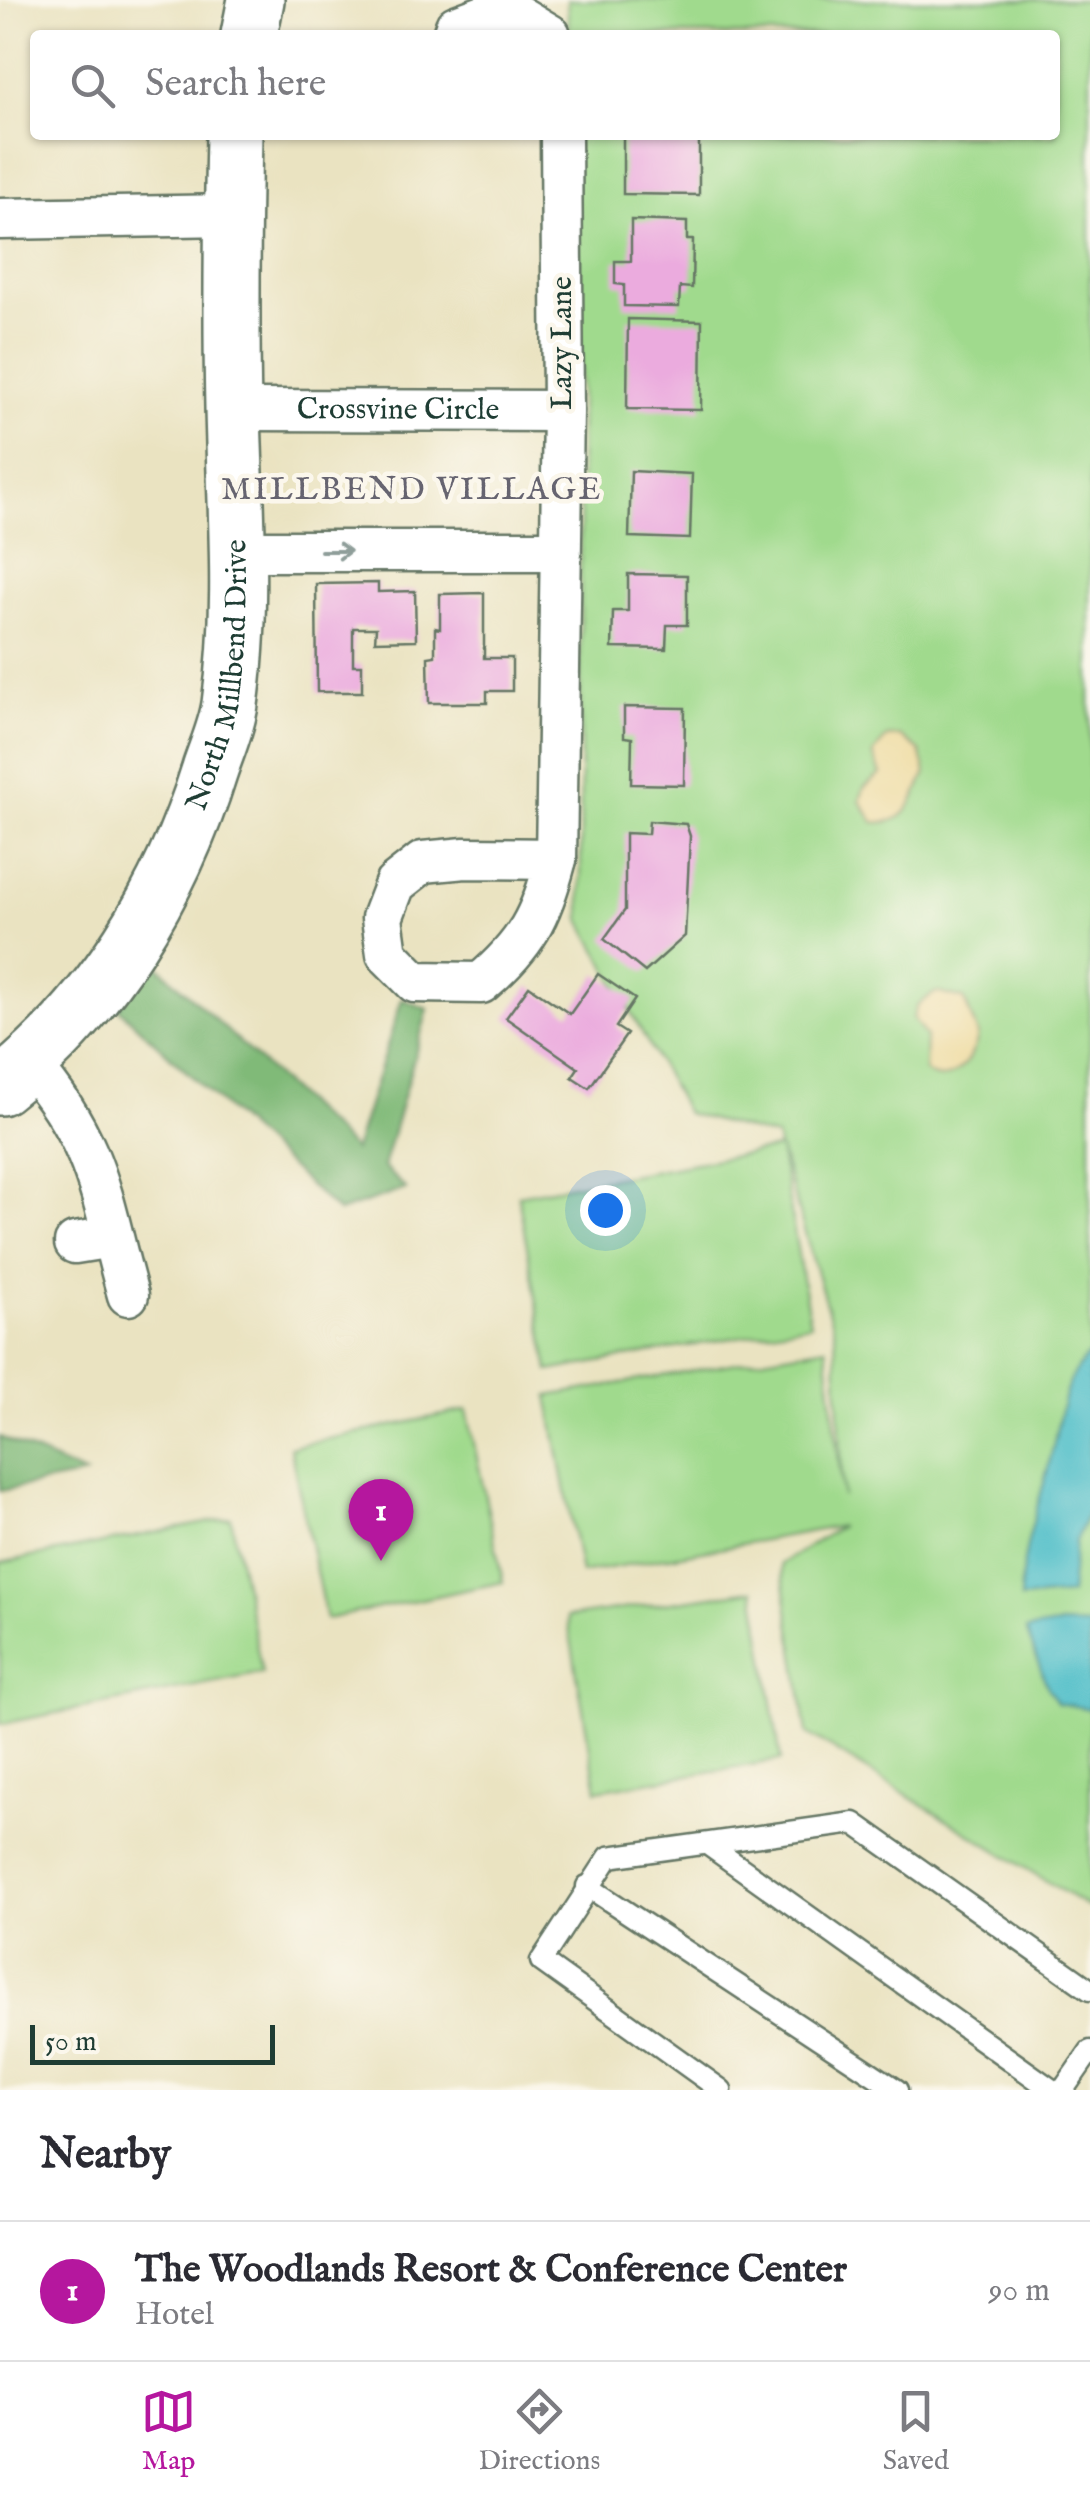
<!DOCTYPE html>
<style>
:root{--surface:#fff;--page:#f2f2f3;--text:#2b2b33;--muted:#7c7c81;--line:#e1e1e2;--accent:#b5179e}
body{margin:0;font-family:"IM FELL English",serif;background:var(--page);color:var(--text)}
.scale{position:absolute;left:30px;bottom:25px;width:245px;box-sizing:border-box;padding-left:10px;border:5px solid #1f3d34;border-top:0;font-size:28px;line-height:35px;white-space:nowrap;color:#1f3d34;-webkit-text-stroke:8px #fbf7ec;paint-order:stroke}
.you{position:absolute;left:605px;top:1210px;width:35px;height:35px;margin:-25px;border:8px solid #fff;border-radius:50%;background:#1a73e8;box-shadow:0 0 0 15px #1a73e833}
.badge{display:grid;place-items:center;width:65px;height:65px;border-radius:50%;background:var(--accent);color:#fff;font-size:32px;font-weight:700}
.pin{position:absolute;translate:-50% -82px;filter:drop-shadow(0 2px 5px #0008)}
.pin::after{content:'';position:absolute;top:52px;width:35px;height:30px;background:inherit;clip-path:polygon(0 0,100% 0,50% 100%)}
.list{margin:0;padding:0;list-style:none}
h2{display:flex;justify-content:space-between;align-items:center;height:130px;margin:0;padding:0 40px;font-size:42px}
h2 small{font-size:32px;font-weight:400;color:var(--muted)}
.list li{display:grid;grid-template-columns:65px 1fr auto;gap:30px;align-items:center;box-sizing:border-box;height:140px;padding:0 40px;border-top:2px solid var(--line)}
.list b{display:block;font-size:38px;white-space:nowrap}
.list p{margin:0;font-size:32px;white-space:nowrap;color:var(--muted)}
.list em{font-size:32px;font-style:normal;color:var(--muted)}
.icon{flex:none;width:55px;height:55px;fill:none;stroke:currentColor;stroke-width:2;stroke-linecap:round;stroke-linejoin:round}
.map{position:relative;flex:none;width:1090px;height:2090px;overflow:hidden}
.search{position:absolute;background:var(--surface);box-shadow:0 2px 8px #0004;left:30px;right:30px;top:30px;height:110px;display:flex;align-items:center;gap:25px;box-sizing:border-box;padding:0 35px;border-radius:10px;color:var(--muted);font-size:38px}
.sheet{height:270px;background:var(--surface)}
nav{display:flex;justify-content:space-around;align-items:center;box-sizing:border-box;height:140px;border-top:2px solid var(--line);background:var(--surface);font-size:28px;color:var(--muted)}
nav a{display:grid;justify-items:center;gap:5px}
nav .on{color:var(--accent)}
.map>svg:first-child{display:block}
.green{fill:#a0da8d;stroke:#608c60;stroke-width:2.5}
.forest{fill:#80ba78;stroke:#507c56;stroke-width:2.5}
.sand{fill:#eeda9e;stroke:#868c69;stroke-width:2.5}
.water{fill:#51bfc9;stroke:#387e7e;stroke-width:2.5}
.building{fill:#ebabde}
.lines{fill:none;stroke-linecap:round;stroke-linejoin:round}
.lane-casing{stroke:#667765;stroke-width:25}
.street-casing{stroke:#667765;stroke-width:45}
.secondary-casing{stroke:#667765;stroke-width:60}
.lane{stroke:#fff;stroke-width:20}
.street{stroke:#fff;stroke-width:40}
.secondary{stroke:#fff;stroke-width:55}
.oneway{stroke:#8f9e9a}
.labels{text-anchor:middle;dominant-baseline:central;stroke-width:9;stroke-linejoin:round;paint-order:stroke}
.street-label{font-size:30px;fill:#1f3d34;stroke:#fbf7ec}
.neighbourhood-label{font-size:32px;letter-spacing:2.5px;fill:#666470;stroke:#fbf7ec}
</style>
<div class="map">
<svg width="1090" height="2090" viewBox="0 0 1090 2090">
<rect width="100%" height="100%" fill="#fbf7ec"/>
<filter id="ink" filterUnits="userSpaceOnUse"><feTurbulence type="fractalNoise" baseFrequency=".01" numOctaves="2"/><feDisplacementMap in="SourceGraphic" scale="20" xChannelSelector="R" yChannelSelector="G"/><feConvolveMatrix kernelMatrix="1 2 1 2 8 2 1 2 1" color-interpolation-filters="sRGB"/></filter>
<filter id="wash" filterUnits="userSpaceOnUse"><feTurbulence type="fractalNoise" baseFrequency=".0048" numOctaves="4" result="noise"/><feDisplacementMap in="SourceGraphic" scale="40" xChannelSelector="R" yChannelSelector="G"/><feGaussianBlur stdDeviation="2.25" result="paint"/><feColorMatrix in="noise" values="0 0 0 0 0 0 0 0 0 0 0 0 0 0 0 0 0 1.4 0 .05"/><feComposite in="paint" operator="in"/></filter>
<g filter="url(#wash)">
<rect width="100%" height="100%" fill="#eae3c1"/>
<!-- green -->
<g class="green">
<polygon points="567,0 1090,0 1090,1908 807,1733 781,1564 841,1526 581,1573 548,1396 826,1347 843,1497 835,1334 780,1149 810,1324 549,1371 518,1195 779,1148 776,1137 686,1113 581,920 580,302 573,135 1055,135 1055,35 569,35"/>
<polygon points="467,1410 503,1582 326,1619 290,1447"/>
<polygon points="231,1518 262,1673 0,1724 0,1563"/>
<polygon points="754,1590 781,1760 597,1790 567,1617"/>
</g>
<!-- forest -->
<g class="forest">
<polygon points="153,961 354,1150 402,999 428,1009 383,1167 406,1189 338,1212 118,1008"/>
<polygon points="0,1437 86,1475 0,1491"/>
</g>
<!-- sand -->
<g class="sand">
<path d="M900,736L920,751L926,773C913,799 909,826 874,822L860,801L864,788L881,774L873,754L887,737Z"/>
<path d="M936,992L964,999L978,1034C976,1057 948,1093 925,1071L926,1037L913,1018L917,1005Z"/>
</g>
<!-- water -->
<g class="water">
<path d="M1090,1353V1508L1075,1541L1070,1594L1020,1599C1022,1542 1044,1493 1055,1438C1062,1406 1065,1378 1090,1353Z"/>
<polygon points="1057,1625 1090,1626 1090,1709 1058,1703 1048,1689 1026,1630"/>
</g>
<g id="blocks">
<!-- building -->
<g class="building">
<polygon points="623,135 699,135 699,195 623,194"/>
<polygon points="631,220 687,222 687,240 693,240 692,288 680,287 679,307 624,306 624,285 615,284 615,261 631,261"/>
<polygon points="628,319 702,321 701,410 627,409"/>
<polygon points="631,471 692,474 690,539 629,537"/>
<polygon points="628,574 687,575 687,625 667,625 666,649 612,648 613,611 628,611"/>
<polygon points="378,583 378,592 415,591 416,640 375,641 376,628 353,628 353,665 362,665 362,692 317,692 316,584"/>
<polygon points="484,593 484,658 512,658 512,691 487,691 487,703 429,703 428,657 435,656 435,628 440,629 440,594"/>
<polygon points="624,707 685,708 684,785 631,784 632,738 624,737"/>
<polygon points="649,821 686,824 690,836 685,936 645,972 604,939 625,910 625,833 648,834"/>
<polygon points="598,974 635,999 616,1027 627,1034 589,1088 572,1077 578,1068 506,1018 529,986 570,1014"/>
</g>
</g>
</g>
<g filter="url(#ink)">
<use href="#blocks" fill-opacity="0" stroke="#667765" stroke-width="2.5"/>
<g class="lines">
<defs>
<g id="lane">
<polyline points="710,1846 1052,2090"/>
<polyline points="587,1886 897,2090"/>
<polyline points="721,2090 541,1961 609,1857 854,1823 1090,1990"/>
<polyline points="1063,2090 1090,2051"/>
</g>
<g id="street">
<polyline points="453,35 456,26 505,8 550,35"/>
<polyline points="0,219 232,215"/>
<path id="s1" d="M233,410L563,411"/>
<polyline points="239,551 560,551"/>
<path d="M465,858L556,859C541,917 526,945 481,983L415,982L387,954L382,918L395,884L423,862Z"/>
<polyline points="556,859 563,411 561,135"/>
<path d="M30,1064C99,1144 101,1198 128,1295"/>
<polyline points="75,1243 112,1237"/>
</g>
<g id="secondary">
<polyline points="249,35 256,0"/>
<path id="s2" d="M0,1087C102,1007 172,892 210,769C217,748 227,726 230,704C244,605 235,507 233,408C231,317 232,226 234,135"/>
</g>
</defs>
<!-- lane casing -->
<use href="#lane" class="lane-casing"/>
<!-- street casing -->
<use href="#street" class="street-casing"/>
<!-- secondary casing -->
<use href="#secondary" class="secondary-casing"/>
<!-- lane -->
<use href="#lane" class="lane"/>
<!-- street -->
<use href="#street" class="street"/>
<!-- secondary -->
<use href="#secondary" class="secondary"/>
</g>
<!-- one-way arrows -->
<defs><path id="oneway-shaft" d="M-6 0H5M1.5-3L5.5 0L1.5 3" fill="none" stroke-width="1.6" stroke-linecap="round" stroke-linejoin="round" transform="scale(2.5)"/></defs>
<use class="oneway" href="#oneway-shaft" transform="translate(336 551)"/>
</g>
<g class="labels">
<!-- street labels -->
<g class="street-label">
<text transform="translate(563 343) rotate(-90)">Lazy Lane</text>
<text stroke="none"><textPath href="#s1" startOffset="165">Crossvine Circle</textPath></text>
<text stroke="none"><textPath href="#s2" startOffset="482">North Millbend Drive</textPath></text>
</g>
<!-- neighbourhood labels -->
<g class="neighbourhood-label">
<text x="412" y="490">MILLBEND VILLAGE</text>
</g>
</g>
</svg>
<div class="scale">50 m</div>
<div class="you"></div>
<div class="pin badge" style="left:381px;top:1561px">1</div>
<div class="search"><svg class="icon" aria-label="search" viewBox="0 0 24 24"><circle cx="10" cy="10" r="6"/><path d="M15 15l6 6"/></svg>Search here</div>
</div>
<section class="sheet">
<h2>Nearby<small></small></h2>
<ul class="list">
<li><span class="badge">1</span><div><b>The Woodlands Resort &amp; Conference Center</b><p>Hotel</p></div><em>90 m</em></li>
</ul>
</section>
<nav>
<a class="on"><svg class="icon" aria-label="map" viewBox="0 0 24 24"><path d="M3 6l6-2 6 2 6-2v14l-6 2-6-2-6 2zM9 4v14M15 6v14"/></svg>Map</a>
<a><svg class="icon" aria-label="directions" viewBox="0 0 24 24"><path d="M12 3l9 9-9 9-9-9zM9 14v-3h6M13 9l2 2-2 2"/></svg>Directions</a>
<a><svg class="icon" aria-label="saved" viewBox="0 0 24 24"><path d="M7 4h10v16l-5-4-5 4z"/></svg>Saved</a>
</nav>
